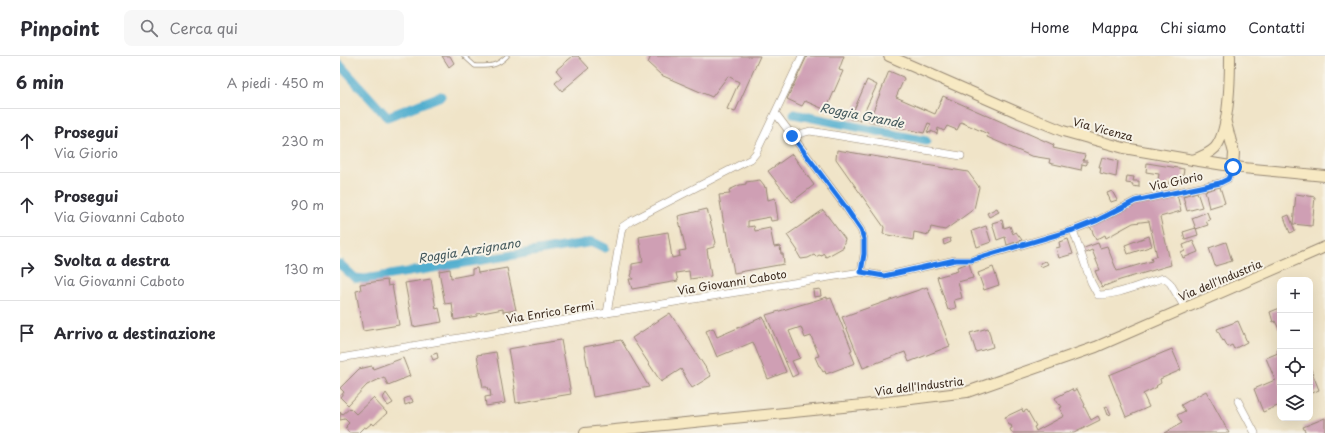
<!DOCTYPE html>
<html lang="it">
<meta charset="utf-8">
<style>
:root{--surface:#fff;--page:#f7f7f7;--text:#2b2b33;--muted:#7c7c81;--line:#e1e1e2}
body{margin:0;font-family:"Playpen Sans",sans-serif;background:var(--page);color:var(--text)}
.controls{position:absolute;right:12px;bottom:12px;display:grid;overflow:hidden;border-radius:8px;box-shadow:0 4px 16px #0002}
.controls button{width:36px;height:36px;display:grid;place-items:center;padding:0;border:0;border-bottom:1px solid var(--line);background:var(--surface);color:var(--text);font:20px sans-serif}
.stop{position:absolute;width:12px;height:12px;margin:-9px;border:3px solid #1a73e8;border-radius:50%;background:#fff}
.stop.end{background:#1a73e8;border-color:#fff;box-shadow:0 1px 4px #0008}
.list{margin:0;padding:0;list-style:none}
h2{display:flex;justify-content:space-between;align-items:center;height:52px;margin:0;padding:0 16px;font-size:17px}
h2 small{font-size:13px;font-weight:400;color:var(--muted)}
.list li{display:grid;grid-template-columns:26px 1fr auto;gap:12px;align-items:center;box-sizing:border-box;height:64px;padding:0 16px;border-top:1px solid var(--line)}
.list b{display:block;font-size:15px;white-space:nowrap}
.list p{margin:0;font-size:13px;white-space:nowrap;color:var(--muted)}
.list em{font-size:13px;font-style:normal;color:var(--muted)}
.icon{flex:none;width:22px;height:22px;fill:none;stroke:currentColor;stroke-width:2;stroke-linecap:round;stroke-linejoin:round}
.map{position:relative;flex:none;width:985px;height:377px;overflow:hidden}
header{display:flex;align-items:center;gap:24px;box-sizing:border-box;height:56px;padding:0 20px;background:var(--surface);border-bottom:1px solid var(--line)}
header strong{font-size:19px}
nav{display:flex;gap:22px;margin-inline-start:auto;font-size:14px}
.search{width:280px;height:36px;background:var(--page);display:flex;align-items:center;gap:10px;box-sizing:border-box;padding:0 14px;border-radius:8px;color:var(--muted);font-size:15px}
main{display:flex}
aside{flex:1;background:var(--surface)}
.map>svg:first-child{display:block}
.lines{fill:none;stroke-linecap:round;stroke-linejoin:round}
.canal{stroke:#51aecf;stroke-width:9}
.building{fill:#cf9fb4}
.lane-casing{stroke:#968773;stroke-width:5}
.street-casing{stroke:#968773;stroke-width:8}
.secondary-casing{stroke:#968773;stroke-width:12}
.lane{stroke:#fff;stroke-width:3.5}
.street{stroke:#fff;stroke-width:7}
.secondary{stroke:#f7e9c3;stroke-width:10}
.route{stroke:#1a73e8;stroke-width:5}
.labels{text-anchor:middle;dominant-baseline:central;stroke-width:4;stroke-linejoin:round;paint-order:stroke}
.street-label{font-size:11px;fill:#3b2a1e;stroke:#f7f3e8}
.water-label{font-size:12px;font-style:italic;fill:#43585c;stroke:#f7f3e8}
</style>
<header>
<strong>Pinpoint</strong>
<div class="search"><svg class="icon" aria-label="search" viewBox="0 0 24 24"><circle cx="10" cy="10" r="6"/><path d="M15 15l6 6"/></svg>Cerca qui</div>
<nav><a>Home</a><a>Mappa</a><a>Chi siamo</a><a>Contatti</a></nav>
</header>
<main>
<aside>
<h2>6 min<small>A piedi · 450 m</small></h2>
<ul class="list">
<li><svg class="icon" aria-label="ahead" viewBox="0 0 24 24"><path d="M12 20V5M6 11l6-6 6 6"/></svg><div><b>Prosegui</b><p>Via Giorio</p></div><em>230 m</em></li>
<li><svg class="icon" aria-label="ahead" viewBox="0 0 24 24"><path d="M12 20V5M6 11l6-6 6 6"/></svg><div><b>Prosegui</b><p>Via Giovanni Caboto</p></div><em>90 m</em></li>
<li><svg class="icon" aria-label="right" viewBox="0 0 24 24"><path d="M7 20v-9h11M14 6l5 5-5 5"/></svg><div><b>Svolta a destra</b><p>Via Giovanni Caboto</p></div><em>130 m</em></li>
<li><svg class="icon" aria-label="arrive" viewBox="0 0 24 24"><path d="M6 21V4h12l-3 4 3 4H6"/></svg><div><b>Arrivo a destinazione</b></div></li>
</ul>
</aside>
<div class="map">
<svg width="985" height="377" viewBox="0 0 985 377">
<rect width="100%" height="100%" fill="#f7f3e8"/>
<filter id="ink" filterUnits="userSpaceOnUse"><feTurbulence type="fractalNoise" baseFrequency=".025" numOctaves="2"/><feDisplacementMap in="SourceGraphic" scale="8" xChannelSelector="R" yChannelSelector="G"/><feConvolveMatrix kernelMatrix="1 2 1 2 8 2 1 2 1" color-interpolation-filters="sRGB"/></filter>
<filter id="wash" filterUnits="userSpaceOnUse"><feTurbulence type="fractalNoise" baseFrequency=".012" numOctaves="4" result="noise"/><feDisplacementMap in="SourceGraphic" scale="16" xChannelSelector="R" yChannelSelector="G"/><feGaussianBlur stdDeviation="0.9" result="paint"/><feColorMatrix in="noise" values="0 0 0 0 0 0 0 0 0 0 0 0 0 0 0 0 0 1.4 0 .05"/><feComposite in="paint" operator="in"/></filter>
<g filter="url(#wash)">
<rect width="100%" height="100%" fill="#f0e4c8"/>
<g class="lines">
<!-- canal -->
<g class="canal">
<polyline points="0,9 47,61 101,40"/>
<polyline points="454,58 586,85"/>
<polyline points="0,208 15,222 25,223 253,186 265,192"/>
</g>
</g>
<g id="blocks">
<!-- building -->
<g class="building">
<polygon points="102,0 110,0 114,7 109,11"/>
<polygon points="233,0 238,0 249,12 222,35 215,27 222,21 216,14"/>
<polygon points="311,0 420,0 395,56 387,53 399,26 388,20 372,41 321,19 308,7"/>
<polygon points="467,0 504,0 499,14 503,15 486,54 465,45 462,50 447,43"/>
<polygon points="549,15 563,21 564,23 556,41 595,58 603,40 714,89 713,92 745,99 743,105 747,105 747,108 746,109 742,108 741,114 709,107 710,103 691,100 647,81 648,78 621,66 617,74 607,70 604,75 598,72 597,78 591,75 591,77 587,76 591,68 588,67 584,77 529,65"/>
<polygon points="527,24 537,29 535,33 521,63 520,62 520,64 510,63"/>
<polygon points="497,94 628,116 639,131 634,153 605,174 591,171 589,179 574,176 573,184 543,178 544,171 496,103"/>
<polygon points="452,98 474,129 452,146 428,115"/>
<polygon points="762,101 778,105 776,121 760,117 761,111 759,111"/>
<polygon points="807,107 844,113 842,127 829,125 828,130 817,130 819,118 806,116"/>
<polygon points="787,120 794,121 793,125 799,125 799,131 792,130 793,128 786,127"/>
<polygon points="420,124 424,129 425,132 426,131 428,144 435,142 438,164 431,165 430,161 408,165 408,171 414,170 415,175 430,172 434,191 440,190 441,198 443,198 444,208 394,217 387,175 385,175 379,139 390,138 389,134 400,129 406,128 406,126"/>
<polygon points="880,131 885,147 869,152 865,135"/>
<polygon points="772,135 777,144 771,146 767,137"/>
<polygon points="857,136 862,151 847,155 843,140"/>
<polygon points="837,138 841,155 820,161 831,209 780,224 762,231 755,215 760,214 752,194 743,198 741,193 758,187 760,192 767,190 777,215 812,205 811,202 817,200 809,165 793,167 766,182 765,179 756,184 750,170 796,147"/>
<polygon points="956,138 975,141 972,170 953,168"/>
<polygon points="657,152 659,156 649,161 647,157"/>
<polygon points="367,153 376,187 374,188 374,191 367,193 371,220 350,223 349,215 336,217 338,225 292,233 289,223 293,223 291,220 292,217 292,208 303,206 299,181 328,176 332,202 340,200 339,195 346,194 338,160"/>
<polygon points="483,154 505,183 503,190 504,191 486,201 483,197 482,200 479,199 476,201 474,199 468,202 461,203 457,196 458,195 447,179"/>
<polygon points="867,156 870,164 866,165 868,169 856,173 852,162"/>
<polygon points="949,159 955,175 950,177 944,161"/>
<polygon points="662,164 664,172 670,170 673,178 676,176 682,184 667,189 665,181 657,184 652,167"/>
<polygon points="646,170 651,186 637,191 632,175"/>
<polygon points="856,172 858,179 845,183 843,176"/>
<polygon points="809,180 812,190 788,198 785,189"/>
<polygon points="610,182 611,186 604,189 603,184"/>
<polygon points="728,183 733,198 719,202 716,192 720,191 719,186"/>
<polygon points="853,185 858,196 843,202 841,197 845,195 843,189"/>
<polygon points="886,186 892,205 875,210 869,192"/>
<polygon points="706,205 708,208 701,211 700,207"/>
<polygon points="629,207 633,222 618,226 622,242 614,244 616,252 608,254 597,221 618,215 617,211"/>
<polygon points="653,211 659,229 644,234 638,217"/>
<polygon points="137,212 138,217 167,212 176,254 163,256 163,253 137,258 137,260 114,264 112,247 105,248 99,215 110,213 111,222 132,218 132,213"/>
<polygon points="91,223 96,253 99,252 102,266 73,271 65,227"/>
<polygon points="47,224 48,230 52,229 59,269 23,275 16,235 21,234 20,228"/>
<polygon points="587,231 610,290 569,306 565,296 523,312 502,261"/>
<polygon points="480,233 481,240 474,241 473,234"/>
<polygon points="487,241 487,243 491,242 512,294 510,295 515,307 486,318 485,315 483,316 480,310 479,310 475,301 479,300 471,280 465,282 461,271 449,275 460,302 452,305 458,318 452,321 426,259"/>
<polygon points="940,252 940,275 935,265 933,266 930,256"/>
<polygon points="330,257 371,320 352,332 341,313 321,326 292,282"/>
<polygon points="423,261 446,316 428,323 413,286 377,301 366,275 373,272 377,281"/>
<polygon points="898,265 907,286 894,293 892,289 888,291 884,284 883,285 877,273"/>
<polygon points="648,272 653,291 636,296 630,277"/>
<polygon points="221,284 231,338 176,347 174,333 175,333 168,293"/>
<polygon points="281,284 309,331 253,341 244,291"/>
<polygon points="940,292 940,349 923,356 914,333 935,324 926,302 938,297 937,293"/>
<polygon points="832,293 841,314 820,323 821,327 816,330 817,331 803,338 809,351 786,361 769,319"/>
<polygon points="156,296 165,347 146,350 145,341 151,340 150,334 148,334 147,331 143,331 137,299"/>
<polygon points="97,297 98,302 93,304 91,299"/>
<polygon points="63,302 70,320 48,329 44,321 27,329 8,349 0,341 4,336 0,332 19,313 32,310 33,313"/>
<polygon points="970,311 979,334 970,338"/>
<polygon points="732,333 733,335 737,333 745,349 744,350 751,364 758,360 760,364 734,377 672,377 670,373 672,372 671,369 669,369 665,361 682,353 683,356 687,354 696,370 694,371 696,375 724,360 719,352 722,351 720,348 719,349 715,342"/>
<polygon points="866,335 889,377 824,377 842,367 837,359 845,355 841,349"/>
<polygon points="46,337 53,347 48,350 43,342"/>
<polygon points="69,341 72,343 73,346 65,349 64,343"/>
<polygon points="33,342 47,357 34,369 32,367 26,372 24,371 18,377 9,377 5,372 7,371 6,370 9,367 5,363 0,364 0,356 2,359 10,352 16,358"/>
<polygon points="767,350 771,358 768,359 765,351"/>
<polygon points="985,362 985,377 966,377 963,371"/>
</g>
</g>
</g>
<g filter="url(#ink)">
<use href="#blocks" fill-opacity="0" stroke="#968773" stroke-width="1"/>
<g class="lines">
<defs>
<path id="lane" d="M124,0L135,10C149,10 156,11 167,0"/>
<g id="street">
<polyline points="436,58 504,149 521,174 524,183 524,198 521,216"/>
<polyline points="452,80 470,75 621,100"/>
<path d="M733,174L751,226L758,239C781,239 802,227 824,222L830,227L845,252"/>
<polyline points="267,257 521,216 544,220 615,204 631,204 733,174 756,165 795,145 880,127 888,123 893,111"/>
<polyline points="0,302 267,257 282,171 291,165 411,103 416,97 462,0"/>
<polyline points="898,345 915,377"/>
</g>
<g id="secondary">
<polyline points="549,0 679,57 723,75 784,92 853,104 903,112 985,120"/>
<polyline points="886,67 894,97 893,111"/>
<path d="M853,104C861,101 869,98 875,92C889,76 890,22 890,0"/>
<polyline points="245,377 523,349 627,336 756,291 985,191"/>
</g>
</defs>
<!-- lane casing -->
<use href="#lane" class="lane-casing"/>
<!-- street casing -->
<use href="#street" class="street-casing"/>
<!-- secondary casing -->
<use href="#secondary" class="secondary-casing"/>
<!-- lane -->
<use href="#lane" class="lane"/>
<!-- street -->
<use href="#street" class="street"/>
<!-- secondary -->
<use href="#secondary" class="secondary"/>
</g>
</g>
<g class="lines" filter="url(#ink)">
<!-- route -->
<polyline class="route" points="452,80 504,149 521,174 524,183 524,198 521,216 544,220 615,204 631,204 733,174 756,165 795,145 880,127 888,123 893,111"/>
</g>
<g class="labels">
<!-- street labels -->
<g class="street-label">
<text transform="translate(763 73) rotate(15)">Via Vicenza</text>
<text transform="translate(836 125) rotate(-12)">Via Giorio</text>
<text transform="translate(880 224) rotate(-23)">Via dell'Industria</text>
<text transform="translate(392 226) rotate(-9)">Via Giovanni Caboto</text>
<text transform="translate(210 256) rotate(-9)">Via Enrico Fermi</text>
<text transform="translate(579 330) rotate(-7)">Via dell'Industria</text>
</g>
<!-- water labels -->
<g class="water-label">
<text transform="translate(522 59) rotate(11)">Roggia Grande</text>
<text transform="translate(129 194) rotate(-9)">Roggia Arzignano</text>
</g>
</g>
</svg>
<div class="controls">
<button>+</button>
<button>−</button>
<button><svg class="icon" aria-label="locate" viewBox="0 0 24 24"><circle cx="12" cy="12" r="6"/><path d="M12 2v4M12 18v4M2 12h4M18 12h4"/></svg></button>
<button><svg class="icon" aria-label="layers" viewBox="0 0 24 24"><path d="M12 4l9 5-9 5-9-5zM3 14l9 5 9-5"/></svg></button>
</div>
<div class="stop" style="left:893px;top:111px"></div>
<div class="stop end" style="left:452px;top:80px"></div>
</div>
</main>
